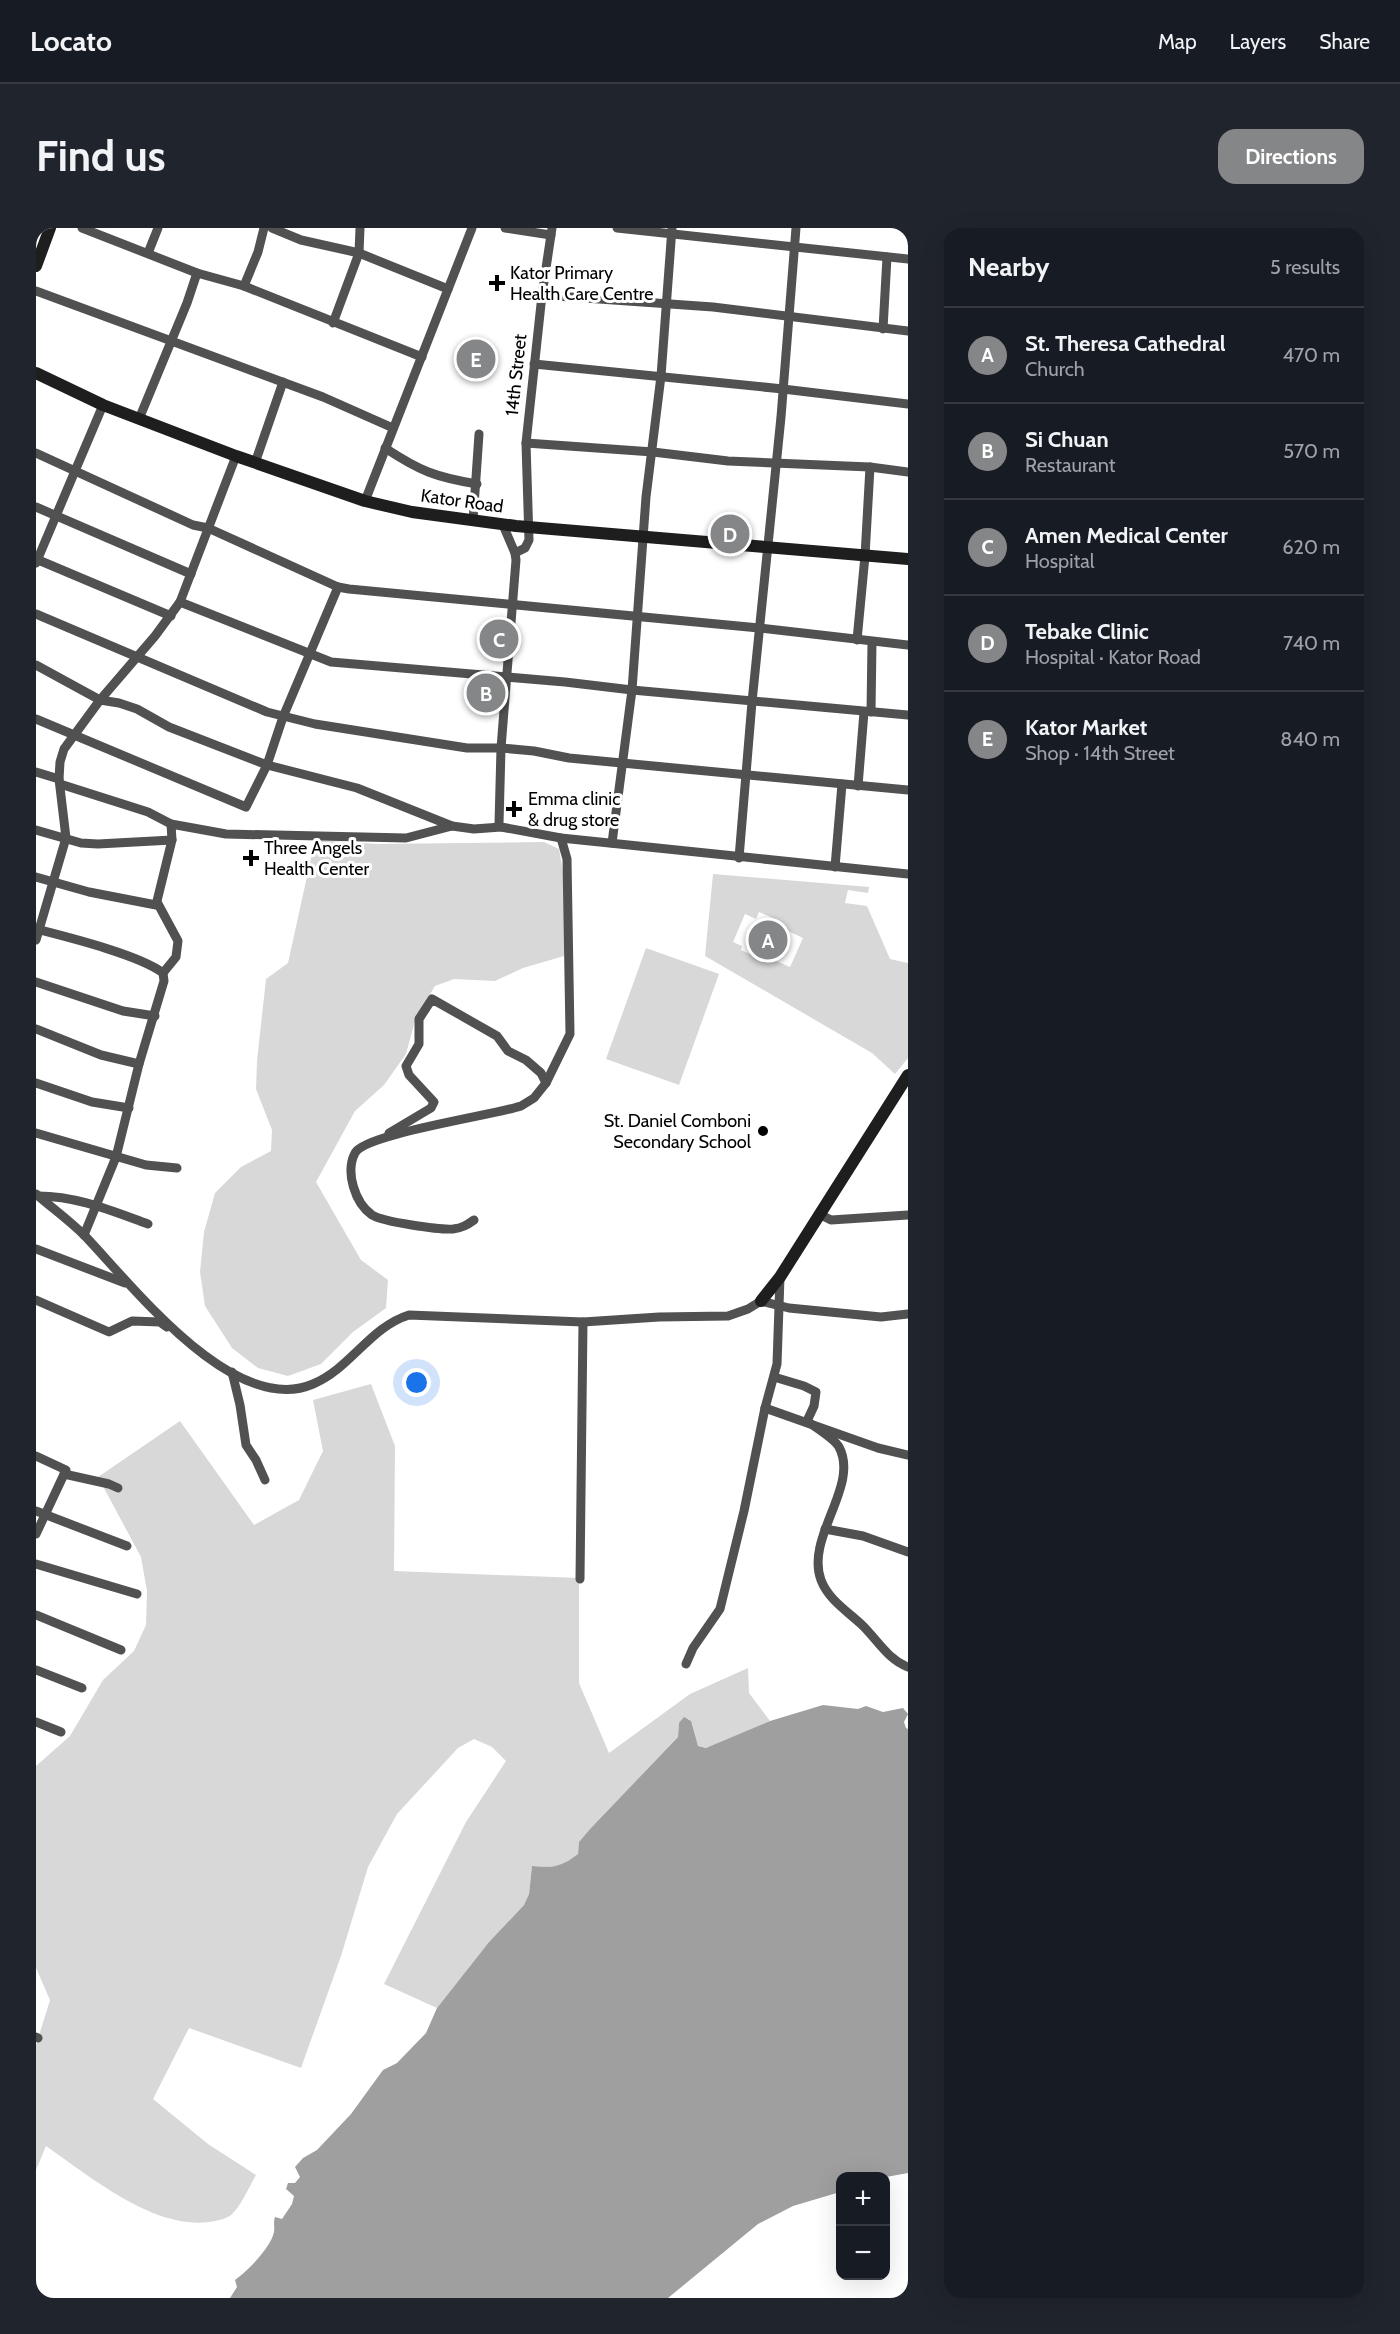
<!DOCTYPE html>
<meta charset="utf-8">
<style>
:root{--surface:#171b24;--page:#20242c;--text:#f1f3f6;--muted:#9ea1a6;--line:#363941;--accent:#858687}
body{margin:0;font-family:Cabin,sans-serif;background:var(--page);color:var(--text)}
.controls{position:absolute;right:18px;bottom:18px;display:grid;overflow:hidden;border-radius:12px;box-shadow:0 6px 24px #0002}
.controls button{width:54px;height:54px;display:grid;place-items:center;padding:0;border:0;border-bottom:2px solid var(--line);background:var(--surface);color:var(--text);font:30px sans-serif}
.you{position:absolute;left:381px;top:1155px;width:21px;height:21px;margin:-15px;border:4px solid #fff;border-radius:50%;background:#1a73e8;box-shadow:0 0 0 9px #1a73e833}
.badge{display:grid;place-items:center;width:39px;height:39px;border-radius:50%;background:var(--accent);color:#fff;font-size:20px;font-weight:700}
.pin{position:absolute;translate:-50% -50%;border:3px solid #fff;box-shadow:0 2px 6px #0006}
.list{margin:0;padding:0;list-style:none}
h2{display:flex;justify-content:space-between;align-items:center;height:78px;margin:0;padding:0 24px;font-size:26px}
h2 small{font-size:20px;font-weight:400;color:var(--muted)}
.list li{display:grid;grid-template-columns:39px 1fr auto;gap:18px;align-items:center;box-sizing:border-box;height:96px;padding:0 24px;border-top:2px solid var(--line)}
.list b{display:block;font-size:22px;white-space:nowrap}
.list p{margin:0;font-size:20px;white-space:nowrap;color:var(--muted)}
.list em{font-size:20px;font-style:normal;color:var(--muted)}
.map{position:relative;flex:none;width:872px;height:2070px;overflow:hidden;border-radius:18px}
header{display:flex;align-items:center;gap:36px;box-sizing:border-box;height:84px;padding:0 30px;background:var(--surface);border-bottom:2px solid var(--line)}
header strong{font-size:28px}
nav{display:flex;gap:33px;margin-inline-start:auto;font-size:21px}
.intro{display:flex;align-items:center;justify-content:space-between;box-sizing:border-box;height:144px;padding:0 36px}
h1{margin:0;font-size:42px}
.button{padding:15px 27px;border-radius:18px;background:var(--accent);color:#fff;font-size:21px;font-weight:700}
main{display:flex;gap:36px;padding:0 36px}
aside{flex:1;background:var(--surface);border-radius:18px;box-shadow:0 6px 24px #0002}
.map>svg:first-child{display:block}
.green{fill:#d8d8d8;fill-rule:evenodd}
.water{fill:#9f9f9f}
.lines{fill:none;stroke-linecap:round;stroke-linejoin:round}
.street{stroke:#515151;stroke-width:9}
.secondary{stroke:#1e1e1e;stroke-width:12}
.poi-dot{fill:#000;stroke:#fff;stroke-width:2}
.labels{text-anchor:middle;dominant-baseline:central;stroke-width:6;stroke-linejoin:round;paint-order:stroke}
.poi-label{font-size:18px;fill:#000;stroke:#fff;text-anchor:start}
.street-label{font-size:18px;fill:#000;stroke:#fff}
</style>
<header>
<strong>Locato</strong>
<nav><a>Map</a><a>Layers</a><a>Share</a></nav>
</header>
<div class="intro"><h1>Find us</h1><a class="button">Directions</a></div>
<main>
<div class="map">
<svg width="872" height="2070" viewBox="0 0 872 2070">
<rect width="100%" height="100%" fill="#fff"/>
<!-- green -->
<g class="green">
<polygon points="279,612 341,616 508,614 523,621 529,655 528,728 487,740 459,753 418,751 399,758 380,789 370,826 348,857 319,883 280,954 325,1032 352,1052 350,1080 317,1104 285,1136 252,1148 222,1140 196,1120 169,1078 164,1044 168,1004 179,965 205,939 235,923 236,902 220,861 221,833 230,751 252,735"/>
<path d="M677,646L833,659L832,665L812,662L809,675L831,678L854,731L872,735V830L859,846L836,825L669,728ZM723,684L741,692L739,697L767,710L754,739L727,727L725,731L705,722L706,718L697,714L709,686L720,691Z"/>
<polygon points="610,720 683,746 643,857 570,831"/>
<path d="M335,1156L359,1218L358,1343L543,1350V1455L573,1525L654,1466L712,1440L713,1465L734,1493L671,1520L662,1518L653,1491L643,1495L642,1509L554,1601L543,1614L542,1626C525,1639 517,1640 496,1638L493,1666L488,1677L453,1714L401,1780L348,1756L430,1594L470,1533L456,1519L438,1511L422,1520L361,1586L332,1639L305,1728L265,1840L153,1800L117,1871L172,1916L220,1947C214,1957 205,1978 196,1986C192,1990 184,1992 179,1993C121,2005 55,1949 10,1918L0,1942V1817L14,1772L0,1740V1538L34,1508L67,1452L98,1423L110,1397L111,1363L105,1329L62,1249L144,1193L218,1297L263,1272L287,1223L277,1172Z"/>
</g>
<!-- water -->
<path class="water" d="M787,1477L822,1481L830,1478L847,1484L867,1480L872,1486L868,1494L870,1500L872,1501V1945L850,1949L804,1948V1964L757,1978L722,1996L632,2070H194L201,2059L199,2052C212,2043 235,2019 238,2004C239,1999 237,1995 239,1989L246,1991L256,1976L258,1968L250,1961L252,1955H259L264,1949L259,1939L267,1930L281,1922L315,1886L347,1842L361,1835L390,1805L401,1780L453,1714L488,1677L493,1666L496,1638C517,1640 525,1639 542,1626L543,1614L554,1601L642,1509L643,1495L648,1489L655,1493L662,1518L670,1520L734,1493Z"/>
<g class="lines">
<!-- street -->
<g class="street">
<polyline points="46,0 161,45 208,58 386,129"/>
<polyline points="236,0 265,12 323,25 412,61"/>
<polyline points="469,0 515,7"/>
<polyline points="581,0 872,31"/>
<polyline points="112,25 122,0"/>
<polyline points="208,58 222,24 228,0"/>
<polyline points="0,63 287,169 357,200"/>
<polyline points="506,67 677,79 872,103"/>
<polyline points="297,95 323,25 324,0"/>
<polyline points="847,101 851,29"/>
<polyline points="498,136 747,161 872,176"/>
<polyline points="103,191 151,75 161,45"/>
<polyline points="490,215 617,224 692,233 834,239 872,244"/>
<path d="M349,220C384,243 399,249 441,256"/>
<polyline points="0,225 157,297 172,300 302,359 313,361 723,400 872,417"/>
<polyline points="219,235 247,154"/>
<polyline points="329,273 436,0"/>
<polyline points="0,279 155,346"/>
<polyline points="437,293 443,206"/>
<polyline points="467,297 479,325 480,332 465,520 463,596 465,599 525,610 872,646"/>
<polyline points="479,325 489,320 493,312 490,215 506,67 516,0"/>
<polyline points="0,331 135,388"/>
<polyline points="0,335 67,177"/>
<polyline points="144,374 295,434 529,454 596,462 872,487"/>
<polyline points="0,386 231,484 279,496 431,520 465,520 498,523 533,530 872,562"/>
<polyline points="821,412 829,328 834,239"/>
<polyline points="0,437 64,472 83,475 101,481 133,499 231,537 321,560 416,598 438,601 465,599"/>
<polyline points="835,484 836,414"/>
<polyline points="0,491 210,579 231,537 247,489 302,359"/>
<polyline points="0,544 23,551"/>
<polyline points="24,556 112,584 135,596 190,606 370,610 416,598"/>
<polyline points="822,558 828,484"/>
<polyline points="0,602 45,615 62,616 136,612 135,596"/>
<polyline points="576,615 596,462 610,269 625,148 636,0"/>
<polyline points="703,630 716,474 745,189 760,0"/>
<polyline points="799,639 806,556"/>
<polyline points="0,649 53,664 120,677 136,612"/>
<polyline points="121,674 142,713 140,729 127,745"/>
<path d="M0,701C31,709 104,727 127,745L128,753L103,836L80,929L48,1007"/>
<polyline points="0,712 30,610 23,551 24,534 28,521 64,472 119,408 144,374 200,228"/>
<polyline points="0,754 87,783 119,788"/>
<polyline points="0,801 65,827 103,836"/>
<polyline points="0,855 56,874 93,880"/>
<polyline points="0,905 110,937 141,940"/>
<polyline points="353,905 395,880 398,874 373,847 370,838 383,816 383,791 396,771 461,808 472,823 490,832 505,845 510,855"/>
<path d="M0,966C16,980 34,993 49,1008C96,1057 198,1190 277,1156C314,1141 334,1099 373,1087L547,1094L623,1089L692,1088L712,1081L725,1073L753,1080L845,1089L872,1086"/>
<path d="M2,968C41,968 76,983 112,996"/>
<polyline points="783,986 795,992 872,987"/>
<path d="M438,992C431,997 426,1000 417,1001C404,1002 347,994 336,987C319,975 309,944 319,925C328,906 459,887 485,878L498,870L510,855L534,806L531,631L525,610"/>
<polyline points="0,1021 89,1055"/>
<polyline points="0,1072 73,1104 96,1093 124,1094 131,1099"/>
<polyline points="196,1144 204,1177 210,1217 220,1232 229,1252"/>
<path d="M738,1149L768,1158L780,1164L778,1178L771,1193C779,1199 799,1211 803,1219C824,1258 769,1309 785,1352C792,1371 811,1383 825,1396C841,1411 851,1431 872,1439"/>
<polyline points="729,1180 842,1220 872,1227"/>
<polyline points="0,1228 30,1242 0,1306"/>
<polyline points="28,1246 73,1256 82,1260"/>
<polyline points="0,1283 91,1318"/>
<polyline points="789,1301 827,1308 872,1324"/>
<polyline points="0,1336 101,1366"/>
<polyline points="544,1351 547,1094"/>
<polyline points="0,1387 85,1422"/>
<polyline points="650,1436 657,1420 684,1381 708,1283 729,1180 741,1136 744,1049"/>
<polyline points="0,1442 46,1460"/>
<polyline points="0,1494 25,1504"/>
<polyline points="0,1809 2,1810"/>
</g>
<!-- secondary -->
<g class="secondary">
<polyline points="0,38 14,0"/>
<polyline points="0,145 67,177 200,228 329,273 376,284 480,298 872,331"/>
<polyline points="725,1073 744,1049 872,847"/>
</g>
</g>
<!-- markers -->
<g class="poi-dot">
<path d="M458 46h6v6h6v6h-6v6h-6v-6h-6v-6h6z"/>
<path d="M475 572h6v6h6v6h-6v6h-6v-6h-6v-6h6z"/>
<path d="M212 621h6v6h6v6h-6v6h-6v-6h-6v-6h6z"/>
<circle cx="727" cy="903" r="6"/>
</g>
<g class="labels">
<!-- poi labels -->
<g class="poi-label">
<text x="474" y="45">Kator Primary<tspan x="474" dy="21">Health Care Centre</tspan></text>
<text x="492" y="571">Emma clinic<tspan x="492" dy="21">&amp; drug store</tspan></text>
<text x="228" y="620">Three Angels<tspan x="228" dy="21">Health Center</tspan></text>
<text x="715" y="893" text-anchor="end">St. Daniel Comboni<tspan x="715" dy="21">Secondary School</tspan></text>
</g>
<!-- street labels -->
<g class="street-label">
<text transform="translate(480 147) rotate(-84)">14th Street</text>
<text transform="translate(426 273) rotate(8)">Kator Road</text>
</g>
</g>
</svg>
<div class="controls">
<button>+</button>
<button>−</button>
</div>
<div class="you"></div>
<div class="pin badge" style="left:732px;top:712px">A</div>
<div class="pin badge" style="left:450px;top:465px">B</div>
<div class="pin badge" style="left:463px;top:411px">C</div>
<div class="pin badge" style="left:694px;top:306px">D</div>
<div class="pin badge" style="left:440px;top:131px">E</div>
</div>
<aside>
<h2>Nearby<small>5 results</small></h2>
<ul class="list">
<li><span class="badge">A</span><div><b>St. Theresa Cathedral</b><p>Church</p></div><em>470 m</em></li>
<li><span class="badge">B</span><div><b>Si Chuan</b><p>Restaurant</p></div><em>570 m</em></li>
<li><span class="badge">C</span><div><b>Amen Medical Center</b><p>Hospital</p></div><em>620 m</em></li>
<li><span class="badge">D</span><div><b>Tebake Clinic</b><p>Hospital · Kator Road</p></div><em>740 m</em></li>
<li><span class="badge">E</span><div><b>Kator Market</b><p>Shop · 14th Street</p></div><em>840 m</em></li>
</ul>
</aside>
</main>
